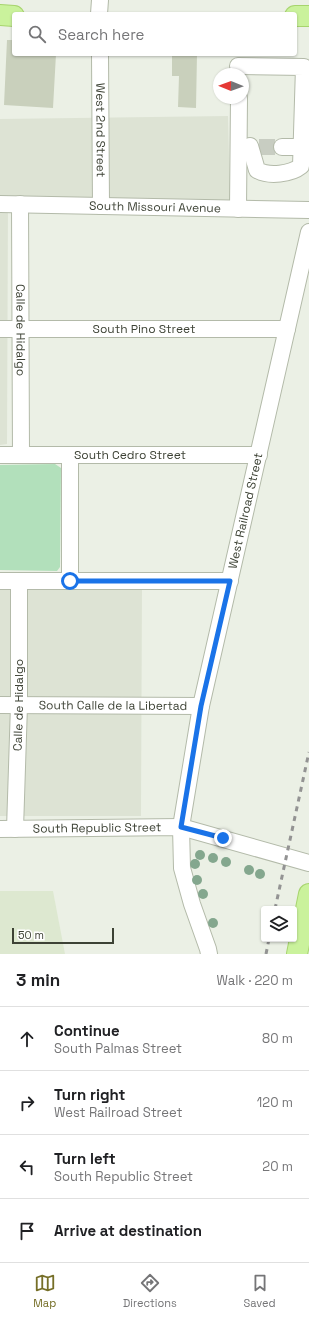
<!DOCTYPE html>
<meta charset="utf-8">
<style>
:root{--surface:#fff;--page:#f6f6f6;--text:#202124;--muted:#757577;--line:#e0e0e0;--accent:#766f28}
body{margin:0;font-family:"Space Grotesk",sans-serif;background:var(--page);color:var(--text)}
.controls{position:absolute;right:12px;bottom:12px;display:grid;overflow:hidden;border-radius:4px;box-shadow:0 1px 3px #0004}
.controls button{width:36px;height:36px;display:grid;place-items:center;padding:0;border:0;border-bottom:1px solid var(--line);background:var(--surface);color:var(--text);font:20px sans-serif}
.compass{position:absolute;left:213px;top:68px;width:36px;height:36px;border-radius:50%;background:var(--surface);box-shadow:0 1px 3px #0004;rotate:271deg}
.scale{position:absolute;left:12px;bottom:10px;width:102px;box-sizing:border-box;padding-left:4px;border:2px solid #3d4235;border-top:0;font-size:11px;line-height:14px;white-space:nowrap;color:#3d4235;-webkit-text-stroke:3px #fff;paint-order:stroke}
.stop{position:absolute;width:12px;height:12px;margin:-9px;border:3px solid #1a73e8;border-radius:50%;background:#fff}
.stop.end{background:#1a73e8;border-color:#fff;box-shadow:0 1px 4px #0008}
.list{margin:0;padding:0;list-style:none}
h2{display:flex;justify-content:space-between;align-items:center;height:52px;margin:0;padding:0 16px;font-size:17px}
h2 small{font-size:13px;font-weight:400;color:var(--muted)}
.list li{display:grid;grid-template-columns:26px 1fr auto;gap:12px;align-items:center;box-sizing:border-box;height:64px;padding:0 16px;border-top:1px solid var(--line)}
.list b{display:block;font-size:15px;white-space:nowrap}
.list p{margin:0;font-size:13px;white-space:nowrap;color:var(--muted)}
.list em{font-size:13px;font-style:normal;color:var(--muted)}
.icon{flex:none;width:22px;height:22px;fill:none;stroke:currentColor;stroke-width:2;stroke-linecap:round;stroke-linejoin:round}
.map{position:relative;flex:none;width:309px;height:954px;overflow:hidden}
.search{position:absolute;background:var(--surface);box-shadow:0 1px 3px #0004;left:12px;right:12px;top:12px;height:44px;display:flex;align-items:center;gap:10px;box-sizing:border-box;padding:0 14px;border-radius:4px;color:var(--muted);font-size:15px}
.sheet{height:308px;background:var(--surface)}
nav{display:flex;justify-content:space-around;align-items:center;box-sizing:border-box;height:56px;border-top:1px solid var(--line);background:var(--surface);font-size:11px;color:var(--muted)}
nav a{display:grid;justify-items:center;gap:2px}
nav .on{color:var(--accent)}
.map>svg:first-child{display:block}
.residential{fill:#dde3d4}
.education{fill:#dde8d0}
.green{fill:#b2e0bb}
.building{fill:#c9d0bc}
.lines{fill:none;stroke-linecap:round;stroke-linejoin:round}
.minor-tunnel{stroke:#c8cdc2;stroke-width:16;stroke-dasharray:16 8;stroke-linecap:butt}
.minor-casing{stroke:#b3baa9;stroke-width:18}
.major-casing{stroke:#a7d46e;stroke-width:22}
.minor{stroke:#fff;stroke-width:16}
.major{stroke:#caf29c;stroke-width:20}
.rail{stroke:#939393;stroke-width:3;stroke-dasharray:5 5;stroke-linecap:butt}
.tree{fill:#84a78e}
.route{stroke:#1a73e8;stroke-width:5}
.labels{text-anchor:middle;dominant-baseline:central;stroke-width:4;stroke-linejoin:round;paint-order:stroke}
.street-label{font-size:12px;fill:#3d4235;stroke:#fff}
</style>
<div class="map">
<svg width="309" height="954" viewBox="0 0 309 954">
<rect width="100%" height="100%" fill="#ebf0e5"/>
<!-- residential -->
<g class="residential">
<polygon points="228,116 230,200 8,200 7,444 0,445 0,119"/>
<polygon points="0,587 142,588 141,816 0,816"/>
</g>
<!-- education -->
<polygon class="education" points="0,891 53,891 65,954 0,954"/>
<!-- green -->
<polygon class="green" points="0,465 55,464 61,468 60,567 57,571 0,570"/>
<!-- building -->
<g class="building">
<polygon points="7,40 14,40 14,54 56,54 53,108 4,105"/>
<polygon points="172,54 197,54 196,108 178,107 179,76 172,76"/>
</g>
<g class="lines">
<!-- minor-tunnel -->
<polyline class="minor-tunnel" points="259,147 282,147"/>
<defs>
<g id="minor">
<polyline points="99,14 100,0"/>
<path id="s1" d="M100,54L101,206"/>
<path d="M238,66L304,67L301,166C291,174 269,177 257,170L250,146"/>
<polyline points="282,147 309,147"/>
<path id="s2" d="M0,204L309,210"/>
<path id="s3" d="M20,204L21,455"/>
<polyline points="238,209 239,98"/>
<path id="s4" d="M0,329H287"/>
<path id="s5" d="M0,455H259"/>
<polyline points="0,581 230,581"/>
<polyline points="70,581 70,455"/>
<path id="s6" d="M0,705L201,706"/>
<path id="s7" d="M0,829L181,827L309,863"/>
<path id="s8" d="M15,829L19,705V581"/>
<path id="s9" d="M209,954L208,949L192,904L182,868L181,827L201,706L309,232"/>
</g>
<g id="major">
<polyline points="0,15 14,16"/>
<polyline points="295,16 309,16"/>
<polyline points="297,954 309,894"/>
</g>
</defs>
<!-- minor casing -->
<use href="#minor" class="minor-casing"/>
<!-- major casing -->
<use href="#major" class="major-casing"/>
<!-- minor -->
<use href="#minor" class="minor"/>
<!-- major -->
<use href="#major" class="major"/>
<!-- rail -->
<g class="rail">
<polyline points="275,909 309,752"/>
<polyline points="266,954 269,939"/>
</g>
</g>
<!-- trees -->
<g class="tree">
<circle cx="200" cy="855" r="5"/>
<circle cx="213" cy="858" r="5"/>
<circle cx="226" cy="862" r="5"/>
<circle cx="195" cy="864" r="5"/>
<circle cx="249" cy="870" r="5"/>
<circle cx="260" cy="874" r="5"/>
<circle cx="197" cy="880" r="5"/>
<circle cx="203" cy="894" r="5"/>
<circle cx="213" cy="923" r="5"/>
</g>
<g class="lines">
<!-- route -->
<polyline class="route" points="70,581 230,581 201,706 181,827 223,838"/>
</g>
<g class="labels">
<!-- street labels -->
<g class="street-label">
<text stroke="none"><textPath href="#s1" startOffset="76">West 2nd Street</textPath></text>
<text stroke="none"><textPath href="#s2" startOffset="155">South Missouri Avenue</textPath></text>
<text stroke="none"><textPath href="#s4" startOffset="144">South Pino Street</textPath></text>
<text stroke="none"><textPath href="#s3" startOffset="126">Calle de Hidalgo</textPath></text>
<text stroke="none"><textPath href="#s5" startOffset="130">South Cedro Street</textPath></text>
<text stroke="none"><textPath href="#s9" startOffset="454">West Railroad Street</textPath></text>
<text stroke="none"><textPath href="#s8" startOffset="124">Calle de Hidalgo</textPath></text>
<text stroke="none"><textPath href="#s6" startOffset="113">South Calle de la Libertad</textPath></text>
<text stroke="none"><textPath href="#s7" startOffset="97">South Republic Street</textPath></text>
</g>
</g>
</svg>
<div class="controls">
<button><svg class="icon" aria-label="layers" viewBox="0 0 24 24"><path d="M12 4l9 5-9 5-9-5zM3 14l9 5 9-5"/></svg></button>
</div>
<svg class="compass" viewBox="-18 -18 36 36"><path d="M0-13l5 13h-10z" fill="#e53935"/><path d="M0 13l5-13h-10z" fill="#757577"/></svg>
<div class="scale">50 m</div>
<div class="stop" style="left:70px;top:581px"></div>
<div class="stop end" style="left:223px;top:838px"></div>
<div class="search"><svg class="icon" aria-label="search" viewBox="0 0 24 24"><circle cx="10" cy="10" r="6"/><path d="M15 15l6 6"/></svg>Search here</div>
</div>
<section class="sheet">
<h2>3 min<small>Walk · 220 m</small></h2>
<ul class="list">
<li><svg class="icon" aria-label="ahead" viewBox="0 0 24 24"><path d="M12 20V5M6 11l6-6 6 6"/></svg><div><b>Continue</b><p>South Palmas Street</p></div><em>80 m</em></li>
<li><svg class="icon" aria-label="right" viewBox="0 0 24 24"><path d="M7 20v-9h11M14 6l5 5-5 5"/></svg><div><b>Turn right</b><p>West Railroad Street</p></div><em>120 m</em></li>
<li><svg class="icon" aria-label="left" viewBox="0 0 24 24"><path d="M17 20v-9H6M10 6l-5 5 5 5"/></svg><div><b>Turn left</b><p>South Republic Street</p></div><em>20 m</em></li>
<li><svg class="icon" aria-label="arrive" viewBox="0 0 24 24"><path d="M6 21V4h12l-3 4 3 4H6"/></svg><div><b>Arrive at destination</b></div></li>
</ul>
</section>
<nav>
<a class="on"><svg class="icon" aria-label="map" viewBox="0 0 24 24"><path d="M3 6l6-2 6 2 6-2v14l-6 2-6-2-6 2zM9 4v14M15 6v14"/></svg>Map</a>
<a><svg class="icon" aria-label="directions" viewBox="0 0 24 24"><path d="M12 3l9 9-9 9-9-9zM9 14v-3h6M13 9l2 2-2 2"/></svg>Directions</a>
<a><svg class="icon" aria-label="saved" viewBox="0 0 24 24"><path d="M7 4h10v16l-5-4-5 4z"/></svg>Saved</a>
</nav>
